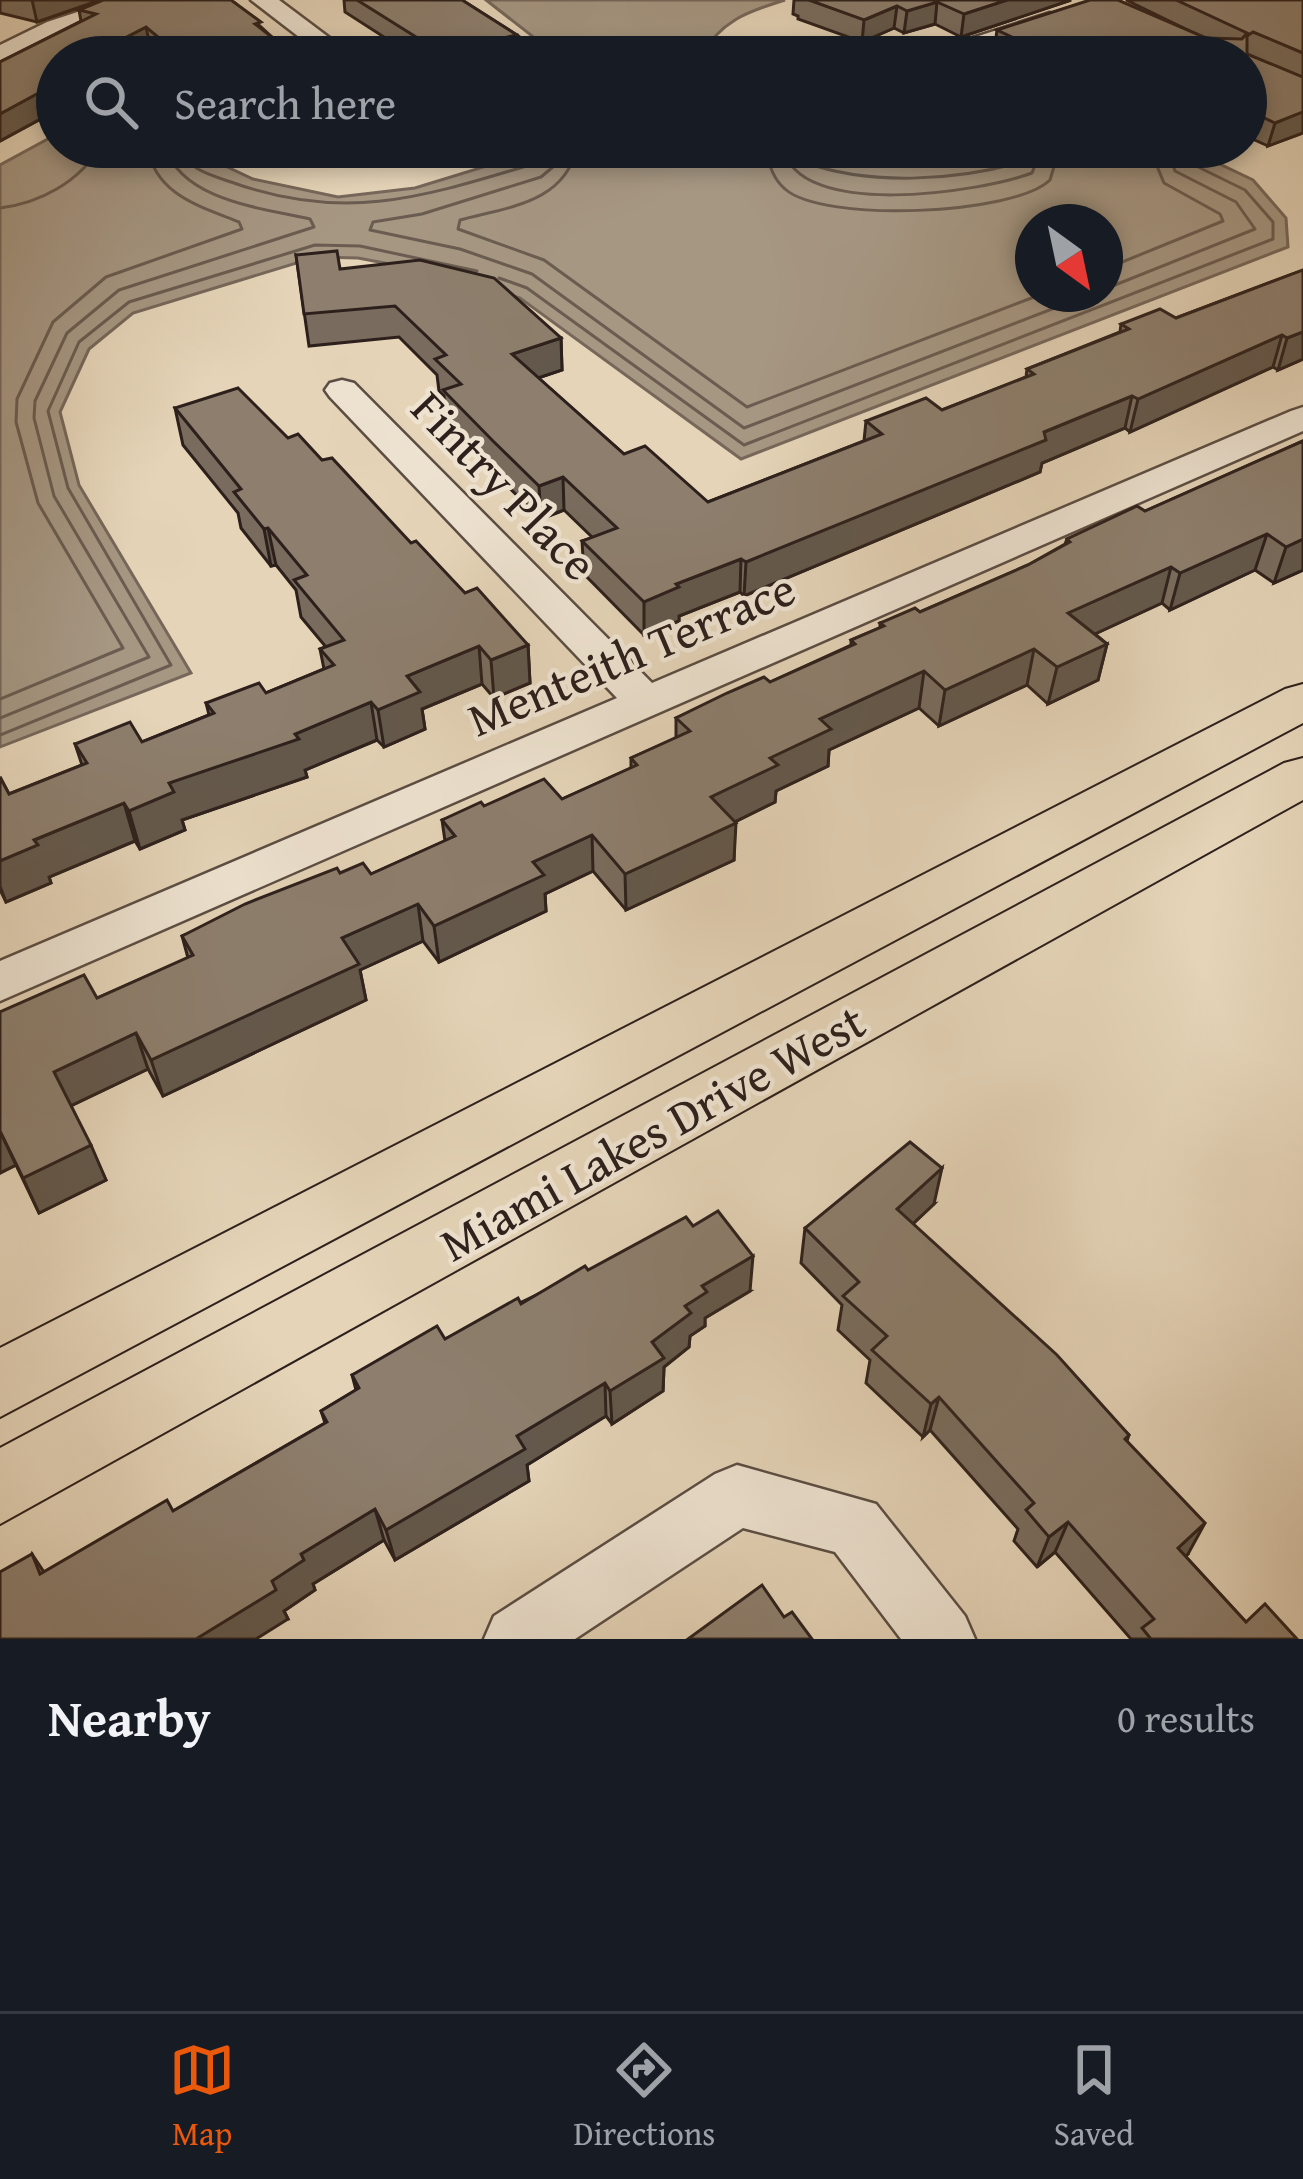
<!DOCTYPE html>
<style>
:root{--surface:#171b24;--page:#20242c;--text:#f1f3f6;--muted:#9ea1a6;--line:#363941;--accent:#ea580c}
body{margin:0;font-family:"Gentium Book Plus",serif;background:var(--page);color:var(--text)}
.compass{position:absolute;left:1015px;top:204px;width:108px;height:108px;border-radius:50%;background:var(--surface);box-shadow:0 6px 18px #0003;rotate:147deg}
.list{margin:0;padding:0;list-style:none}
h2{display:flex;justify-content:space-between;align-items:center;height:156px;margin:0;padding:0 48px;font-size:51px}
h2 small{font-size:39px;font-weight:400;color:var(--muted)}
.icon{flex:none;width:66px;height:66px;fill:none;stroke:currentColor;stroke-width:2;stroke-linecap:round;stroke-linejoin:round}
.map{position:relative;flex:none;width:1303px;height:1639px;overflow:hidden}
.search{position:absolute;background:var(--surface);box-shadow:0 6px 18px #0003;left:36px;right:36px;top:36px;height:132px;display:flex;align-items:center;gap:30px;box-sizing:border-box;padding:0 42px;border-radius:66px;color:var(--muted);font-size:45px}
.sheet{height:372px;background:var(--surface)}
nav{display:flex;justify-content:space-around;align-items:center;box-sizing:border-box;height:168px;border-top:3px solid var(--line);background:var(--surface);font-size:33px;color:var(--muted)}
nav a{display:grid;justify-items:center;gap:6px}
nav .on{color:var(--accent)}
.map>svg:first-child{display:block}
.water{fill:#a69783;stroke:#76675a;stroke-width:3;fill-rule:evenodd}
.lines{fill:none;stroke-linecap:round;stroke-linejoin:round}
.shore{stroke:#6a5c50;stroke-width:3}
.minor-casing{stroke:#5b4d43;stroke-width:5}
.major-casing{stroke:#2d201c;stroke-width:4}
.minor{fill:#eee3d1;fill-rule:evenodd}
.major{fill:#e5d4b8;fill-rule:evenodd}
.wall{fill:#796c5e;stroke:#2d201c;stroke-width:3}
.shaded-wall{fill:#63584c;stroke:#2d201c;stroke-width:3}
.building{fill:#8d7e6d;stroke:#2d201c;stroke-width:3}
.labels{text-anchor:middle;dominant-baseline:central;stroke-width:9;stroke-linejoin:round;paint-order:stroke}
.street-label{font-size:48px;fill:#2d201c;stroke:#eee3d1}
</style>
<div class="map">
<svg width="1303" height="1639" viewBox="0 0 1303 1639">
<rect width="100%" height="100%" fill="#e5d4b8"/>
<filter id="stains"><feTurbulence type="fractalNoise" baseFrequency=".00167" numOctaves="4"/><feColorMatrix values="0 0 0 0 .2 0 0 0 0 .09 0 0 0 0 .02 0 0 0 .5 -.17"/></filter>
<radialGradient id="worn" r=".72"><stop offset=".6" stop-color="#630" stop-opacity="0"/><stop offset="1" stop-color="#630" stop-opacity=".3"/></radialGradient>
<!-- water -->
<g class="water">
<path d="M486,0H785C746,12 721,21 700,57H559Z"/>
<path d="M57,134V147H185L253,179L338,197L415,188L548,147H797L845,165L986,160L1034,147H1184L1253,180L1286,218L1288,247L741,459L520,298L453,276L358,258L316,257L133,313L89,349L60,412L79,485L191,673L0,747V165ZM1033,222H1105V294H1033Z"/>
</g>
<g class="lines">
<!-- shore -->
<g class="shore">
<path d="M180,147C187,170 211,175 231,182C345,223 423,197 533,164L542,158L544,147"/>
<polyline points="559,147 554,166 541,177 422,214 373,222 370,230 460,249 532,274 744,428 1091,294"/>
<path d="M577,147C565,203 508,207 460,220L458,229L544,260L747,407L1042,294"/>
<path d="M765,147C769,163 772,178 785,189C823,223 1014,215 1050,180L1060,147"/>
<path d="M783,147C797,221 981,192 1032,173L1042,147"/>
<path d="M798,147L804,162C869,186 955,181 1021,162L1027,147"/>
<path d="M0,208C40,203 79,182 100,147"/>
<polyline points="1105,269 1223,221 1220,214 1164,183 1149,147"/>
<polyline points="499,278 527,288 744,445 1273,239 1273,222 1245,190 1188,162 1182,147"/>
<polyline points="1105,289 1255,229 1236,202 1175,171 1167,147"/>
<path d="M0,699L123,648L38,503L16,422L17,399L53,322L106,277L242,229L239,222C199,206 156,195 147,147"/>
<path d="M0,718L149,657L54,496L34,418L35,401L67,333L119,290L314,227L310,219C262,208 183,201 165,147"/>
<polyline points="0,735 171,665 68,488 48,411 79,342 129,302 315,245 360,246 477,271"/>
</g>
<defs>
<g id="minor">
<polygon points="114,0 151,0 0,63 0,45 47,22"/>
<polygon points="251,0 279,0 355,57 325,57"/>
<polygon points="1050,13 1059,16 1063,21 1059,26 967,57 928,57 932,51"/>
<polygon points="342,380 354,383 652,683 1291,411 1303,407 1303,431 0,1001 0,961 617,698 330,397 325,390 330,383"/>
<polygon points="737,1465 876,1504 965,1616 975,1639 901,1639 835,1552 743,1528 575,1639 484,1639 494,1616 715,1474"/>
</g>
<g id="major">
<polygon points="1303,684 1303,723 0,1417 0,1348 1285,689"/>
<polygon points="1303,758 1303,800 0,1524 0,1448 1284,763"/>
</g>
</defs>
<!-- minor casing -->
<use href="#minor" class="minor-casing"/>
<!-- major casing -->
<use href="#major" class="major-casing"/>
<!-- minor -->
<use href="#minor" class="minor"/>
<!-- major -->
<use href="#major" class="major"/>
</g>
<!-- wall -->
<g class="wall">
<polygon points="0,0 100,0 37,22 0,13"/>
<polygon points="344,0 462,0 517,35 519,57 415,57 345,12"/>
<polygon points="794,0 1071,0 961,37 935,24 904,33 894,28 862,42 798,19 798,16 793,14"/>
<polygon points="1126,0 1303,0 1303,133 1268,146 1246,136 1246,57 995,57 997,54 994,53 997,30 1198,35"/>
<polygon points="235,3 273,38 274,44 290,57 159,57 151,50 138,57 57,57 57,110 0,141 0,62 81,21 79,10"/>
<polygon points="344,147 438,147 438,149 362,165 356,156 350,157"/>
<polygon points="296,255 561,338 562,370 538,378 624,454 708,502 864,441 866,421 942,410 1026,377 1027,369 1120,332 1121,324 1176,318 1303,270 1303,359 1278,370 1273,367 1130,432 1125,428 1042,463 1040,472 744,596 740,592 679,616 679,621 644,635 584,574 582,541 593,538 564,510 541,519 495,474 446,422 444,396 439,391 437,375 399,337 309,346"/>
<polygon points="175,408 288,438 411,543 465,593 528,645 530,683 494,698 482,684 422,709 425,729 384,747 377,740 305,770 307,777 182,820 185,830 140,849 135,841 49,877 51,883 6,902 0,890 0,777 9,794 82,765 75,744 142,742 209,715 206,703 266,693 324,669 320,649 326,647 301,617 296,590 276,565 271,566 241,528 238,513 183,445"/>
<polygon points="1303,441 1303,570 1274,583 1255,570 1170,610 1162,603 1095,634 1107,644 1098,680 1048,704 1027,685 939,726 919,708 829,750 828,766 776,791 775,802 735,822 734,860 626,910 593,871 545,894 546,911 439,962 423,941 360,970 366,1000 163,1096 148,1069 71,1106 106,1180 39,1213 16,1165 0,1173 0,1012 97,998 188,958 182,936 340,873 371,874 445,841 442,820 484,806 562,799 631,768 631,758 676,738 676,718 770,682 851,645 851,640 880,628 880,623 920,612 1028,565 1065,544 1067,539 1145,511"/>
<polygon points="934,1204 913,1224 1129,1435 1127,1441 1188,1554 1185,1556 1246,1622 1297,1639 1131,1639 1055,1552 1037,1567 1014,1541 1018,1529 930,1430 923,1437 866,1383 870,1360 838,1330 842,1305 801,1263 805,1228"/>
<polygon points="588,1270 750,1291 705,1318 705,1326 690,1336 689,1347 664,1367 663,1391 612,1424 606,1416 527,1465 529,1481 395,1560 384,1540 313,1584 315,1590 284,1611 288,1619 0,1639 32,1554 44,1572 173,1511 325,1423 321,1411 356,1390 352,1375 445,1339"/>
</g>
<!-- shaded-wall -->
<g class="shaded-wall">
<polygon points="32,0 100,0 37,22"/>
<polygon points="1007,0 1071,0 961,37 964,14"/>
<polygon points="937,2 935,24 904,33 907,11"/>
<polygon points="897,6 894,28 862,42 864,20"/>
<polygon points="146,27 151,50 138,57 88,57"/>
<polygon points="517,35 518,56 498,39"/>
<polygon points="57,73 57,110 0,141 0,114"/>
<polygon points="1303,94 1303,133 1268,146 1275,123"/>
<polygon points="348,147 355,147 356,156 350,157"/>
<polygon points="359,147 438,147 438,149 362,165"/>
<polygon points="1303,332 1303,359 1278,370 1287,338"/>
<polygon points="1282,335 1273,367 1130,432 1138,399"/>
<polygon points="561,338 562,370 514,386 512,354"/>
<polygon points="1132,396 1125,428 1042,463 1040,472 744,596 746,562 1044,432"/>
<polygon points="563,477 564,510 541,519 539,486"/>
<polygon points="268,528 276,565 271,566 264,529"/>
<polygon points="1267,534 1255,570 1170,610 1180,573"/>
<polygon points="1303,539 1303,570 1274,583 1286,547"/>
<polygon points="741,559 740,592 679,616 679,621 644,635 644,602 676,584"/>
<polygon points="1171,567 1162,603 1060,650 1068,613"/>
<polygon points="1107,644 1098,680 1048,704 1057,667"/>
<polygon points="528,645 530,683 494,698 491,660"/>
<polygon points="479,646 482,684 422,709 425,729 384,747 378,710 407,676"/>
<polygon points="1034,649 1027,685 939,726 945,690"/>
<polygon points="924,671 919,708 829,750 828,766 776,791 775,802 710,834 711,797 820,719"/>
<polygon points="371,702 377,740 305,770 307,777 182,820 185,830 140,849 129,811 169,783 295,734"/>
<polygon points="124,803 135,841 49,877 51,883 6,902 0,886 0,861 34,840"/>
<polygon points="736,823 734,860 626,910 625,874"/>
<polygon points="592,835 593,871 545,894 546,911 439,962 434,926 533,862"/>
<polygon points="418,904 423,941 360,970 366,1000 163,1096 151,1060 342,938"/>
<polygon points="136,1033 148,1069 68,1107 54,1072"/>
<polygon points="0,1131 16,1165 0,1173"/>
<polygon points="91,1145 106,1180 39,1213 23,1178"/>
<polygon points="942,1168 934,1204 891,1244 897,1209"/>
<polygon points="753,1256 750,1291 705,1318 705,1326 690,1336 689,1347 664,1367 663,1391 612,1424 610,1391 702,1286"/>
<polygon points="605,1383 606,1416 527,1465 529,1481 395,1560 386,1530 517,1436"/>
<polygon points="939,1397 930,1430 923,1437 931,1404"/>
<polygon points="375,1509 384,1540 313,1584 315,1590 284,1611 288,1619 256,1639 196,1639 272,1581 301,1554"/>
<polygon points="1068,1522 1055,1552 1037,1567 1049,1537"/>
<polygon points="1205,1523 1188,1554 1161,1578 1178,1548"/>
</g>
<!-- building -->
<g class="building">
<polygon points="103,0 231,0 261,22 255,24 273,38 267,39 289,57 182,57 146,27 88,57 57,57 57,73 51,75 57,77 57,83 0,114 0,62 96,14 79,10"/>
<polygon points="357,0 462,0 517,35 498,39 519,57 448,57"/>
<polygon points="809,0 1007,0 964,14 937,2 907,11 897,6 864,20"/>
<polygon points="1090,0 1118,0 1206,38 1242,39 1247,33 1176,0 1303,0 1303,53 1253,32 1247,36 1247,54 1303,77 1303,112 1275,123 1246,109 1246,57 1134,57 1130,55 1125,57 1001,57 996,54 1027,44 997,30"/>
<polygon points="802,47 827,57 770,57"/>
<polygon points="337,251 340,269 420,260 494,278 561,338 512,354 624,454 645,446 708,502 882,434 866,421 926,398 942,410 1034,374 1027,369 1129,329 1121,324 1160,309 1176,318 1303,270 1303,332 1287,338 1282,335 1138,399 1132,396 1044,432 1046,440 746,562 741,559 676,584 679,587 644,602 582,541 617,528 563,477 539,486 493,441 443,390 461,384 435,359 446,355 395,306 304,314 296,255"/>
<polygon points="238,388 288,438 298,434 322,460 332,458 411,543 416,541 465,593 477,588 528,645 491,660 479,646 407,676 420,692 378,710 371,702 295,734 299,739 169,783 174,792 129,811 124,803 34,840 38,845 0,861 0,777 9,794 87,763 75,744 130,722 142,742 214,713 206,703 259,683 266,693 334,665 320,649 344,640 294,580 307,575 268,528 264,529 234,492 241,489 175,408"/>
<polygon points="1303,441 1303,539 1286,547 1267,534 1180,573 1171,567 1068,613 1107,644 1057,667 1034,649 945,690 924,671 820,719 831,729 770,758 778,765 711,797 736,823 625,874 592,835 533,862 544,875 434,926 418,904 342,938 359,964 151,1060 136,1033 54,1072 91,1145 23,1178 0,1131 0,1012 84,975 97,998 193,955 182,936 245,904 337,868 340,873 363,863 371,874 455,836 442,820 481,802 484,806 544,779 562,799 637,765 631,758 690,731 676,718 727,693 764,677 770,682 855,644 851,640 884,626 880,623 915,608 920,612 1028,565 1070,542 1067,539 1137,506 1145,511"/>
<polygon points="910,1142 942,1168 897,1209 1057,1355 1129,1435 1125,1439 1205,1523 1178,1548 1246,1622 1265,1604 1297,1639 1151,1639 1142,1628 1154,1619 1068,1522 1049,1537 1026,1510 1034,1503 939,1397 931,1404 872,1350 887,1336 843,1296 859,1282 805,1228"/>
<polygon points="718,1211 753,1256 702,1286 707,1292 685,1306 691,1313 652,1342 664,1358 610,1391 605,1383 517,1436 525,1449 386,1530 375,1509 301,1554 304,1560 272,1581 276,1590 196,1639 0,1639 0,1572 32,1554 40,1574 167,1500 173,1511 327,1422 321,1411 359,1388 352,1375 437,1326 445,1339 518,1298 521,1304 585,1266 588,1270 686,1217 693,1226"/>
<polygon points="762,1585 784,1617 792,1612 812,1639 688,1639"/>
</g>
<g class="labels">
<!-- street labels -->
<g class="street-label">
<text transform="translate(505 485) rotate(46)">Fintry Place</text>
<text transform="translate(631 653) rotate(-23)">Menteith Terrace</text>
<text transform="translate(652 1132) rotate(-29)">Miami Lakes Drive West</text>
</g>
</g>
<rect width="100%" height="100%" filter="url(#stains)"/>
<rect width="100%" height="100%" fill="url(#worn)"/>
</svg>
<svg class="compass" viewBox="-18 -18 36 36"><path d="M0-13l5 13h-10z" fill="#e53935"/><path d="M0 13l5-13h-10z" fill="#9ea1a6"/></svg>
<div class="search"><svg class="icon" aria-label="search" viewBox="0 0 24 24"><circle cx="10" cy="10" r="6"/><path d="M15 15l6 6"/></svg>Search here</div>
</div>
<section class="sheet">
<h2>Nearby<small>0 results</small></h2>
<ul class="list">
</ul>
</section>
<nav>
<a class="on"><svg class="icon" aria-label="map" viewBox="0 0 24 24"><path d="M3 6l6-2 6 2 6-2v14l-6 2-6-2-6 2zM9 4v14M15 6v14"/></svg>Map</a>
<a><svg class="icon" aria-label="directions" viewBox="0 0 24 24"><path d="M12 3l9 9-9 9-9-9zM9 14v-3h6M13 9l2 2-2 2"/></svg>Directions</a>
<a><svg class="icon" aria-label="saved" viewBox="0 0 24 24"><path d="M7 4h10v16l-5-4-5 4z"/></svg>Saved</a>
</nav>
